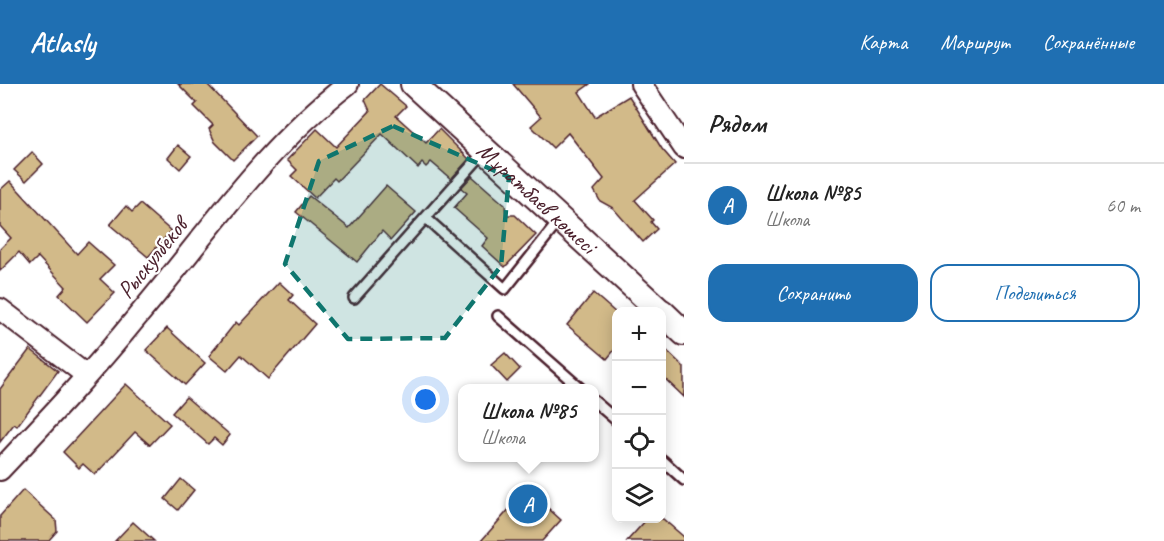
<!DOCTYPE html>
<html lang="ru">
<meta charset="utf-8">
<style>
:root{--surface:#fff;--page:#f2f2f2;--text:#222;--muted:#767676;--line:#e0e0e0;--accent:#1f6fb2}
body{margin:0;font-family:Caveat,sans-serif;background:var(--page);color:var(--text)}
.controls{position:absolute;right:18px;bottom:18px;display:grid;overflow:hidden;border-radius:12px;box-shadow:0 3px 15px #0003}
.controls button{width:54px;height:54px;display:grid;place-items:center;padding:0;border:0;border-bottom:2px solid var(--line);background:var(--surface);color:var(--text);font:30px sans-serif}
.you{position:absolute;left:426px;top:316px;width:21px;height:21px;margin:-15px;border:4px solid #fff;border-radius:50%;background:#1a73e8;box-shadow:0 0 0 9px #1a73e833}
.badge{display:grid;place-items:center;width:39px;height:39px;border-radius:50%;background:var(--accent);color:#fff;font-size:20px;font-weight:700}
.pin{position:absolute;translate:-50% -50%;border:3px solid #fff;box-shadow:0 2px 6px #0006}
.popup{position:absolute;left:458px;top:300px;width:141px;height:78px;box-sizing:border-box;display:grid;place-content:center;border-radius:12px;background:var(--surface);filter:drop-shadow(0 2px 4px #0005);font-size:20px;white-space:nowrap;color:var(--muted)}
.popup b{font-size:22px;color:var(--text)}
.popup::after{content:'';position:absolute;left:50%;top:100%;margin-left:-12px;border:12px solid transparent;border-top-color:var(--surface)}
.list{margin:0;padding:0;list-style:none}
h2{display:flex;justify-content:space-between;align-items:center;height:78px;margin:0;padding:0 24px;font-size:26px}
h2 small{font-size:20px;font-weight:400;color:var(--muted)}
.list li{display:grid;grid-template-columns:39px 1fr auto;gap:18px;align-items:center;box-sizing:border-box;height:84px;padding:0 24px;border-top:2px solid var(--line)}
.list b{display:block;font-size:22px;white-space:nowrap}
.list p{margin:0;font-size:20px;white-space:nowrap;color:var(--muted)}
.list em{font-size:20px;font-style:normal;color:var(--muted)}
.actions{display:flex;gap:12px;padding:18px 24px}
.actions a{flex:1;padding:14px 0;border:2px solid var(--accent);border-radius:18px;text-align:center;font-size:21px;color:var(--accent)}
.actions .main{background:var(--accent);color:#fff}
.icon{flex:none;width:33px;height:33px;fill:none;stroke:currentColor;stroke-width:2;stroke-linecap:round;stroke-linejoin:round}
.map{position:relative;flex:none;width:684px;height:457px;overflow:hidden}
header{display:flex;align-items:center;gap:36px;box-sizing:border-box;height:84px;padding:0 30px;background:var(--accent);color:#fff}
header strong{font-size:28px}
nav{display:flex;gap:33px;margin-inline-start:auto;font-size:21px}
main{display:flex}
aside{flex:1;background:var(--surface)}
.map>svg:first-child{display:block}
.building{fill:#d2ba89;stroke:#4a1f2b;stroke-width:1.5}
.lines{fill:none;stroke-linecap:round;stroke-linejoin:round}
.service-casing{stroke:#4a1f2b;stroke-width:14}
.minor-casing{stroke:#4a1f2b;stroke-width:24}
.tertiary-casing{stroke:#4a1f2b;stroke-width:28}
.service{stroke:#fff;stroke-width:9}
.minor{stroke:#fff;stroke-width:20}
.tertiary{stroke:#fff;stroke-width:24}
.marked{fill:#0f766e;fill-opacity:0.2;stroke:#0f766e;stroke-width:4.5;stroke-dasharray:12 8;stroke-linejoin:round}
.labels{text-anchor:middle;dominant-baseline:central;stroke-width:4.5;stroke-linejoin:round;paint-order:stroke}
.street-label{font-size:24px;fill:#4a1f2b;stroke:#fff}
</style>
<header>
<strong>Atlasly</strong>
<nav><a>Карта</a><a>Маршрут</a><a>Сохранённые</a></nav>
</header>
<main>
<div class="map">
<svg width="684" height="457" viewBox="0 0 684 457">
<rect width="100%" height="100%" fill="#fff"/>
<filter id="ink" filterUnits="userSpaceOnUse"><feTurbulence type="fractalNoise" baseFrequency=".0167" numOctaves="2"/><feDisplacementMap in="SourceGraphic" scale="12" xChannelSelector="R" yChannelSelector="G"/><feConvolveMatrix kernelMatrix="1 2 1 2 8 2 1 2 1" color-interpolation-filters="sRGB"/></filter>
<g filter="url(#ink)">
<!-- building -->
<g class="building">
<polygon points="178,0 207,0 257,52 233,76 215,58 209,45 213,41 194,22 197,19"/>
<polygon points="380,0 406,22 396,32 426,59 439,45 469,75 451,95 431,78 426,83 422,79 418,84 382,50 337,97 334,94 315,114 291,92 297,86 287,76 317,45 336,63 370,27 365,16"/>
<polygon points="513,0 590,0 579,8 595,33 629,12 662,65 675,80 635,116 653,136 651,138 657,145 643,158 613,124 600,117 594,106 604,95 568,49 553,64 531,42 541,33"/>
<polygon points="178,61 191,72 180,85 168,74"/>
<polygon points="32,68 43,80 26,97 14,86"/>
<polygon points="472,92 505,121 506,131 515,131 536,151 505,183 482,162 488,154 454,124 467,109 461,104"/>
<polygon points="10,97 77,170 88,158 114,181 100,195 115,209 87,238 59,211 66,203 38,173 30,181 19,168 0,187 0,165 11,154 0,142 0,106"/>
<polygon points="386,102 416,128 391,156 382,147 357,178 296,128 309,112 349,144"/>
<polygon points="140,120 171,147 148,173 110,141 126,122 132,128"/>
<polygon points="279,198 293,211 289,216 315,240 268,295 241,271 227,287 209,272 236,238 239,241"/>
<polygon points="593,209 616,229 616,264 607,275 567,241"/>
<polygon points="167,244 205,279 185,301 146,266"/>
<polygon points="662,262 684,283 684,313 662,292"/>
<polygon points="30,265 58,287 17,342 14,340 0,358 0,305"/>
<polygon points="505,269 520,285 507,298 491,281"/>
<polygon points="126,300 170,340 150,361 135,348 95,391 83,380 79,384 63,368"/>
<polygon points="186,313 230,351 222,361 214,354 208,360 172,329"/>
<polygon points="181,395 194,406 178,426 165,415"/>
<polygon points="527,405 561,436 542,457 481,457"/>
<polygon points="23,406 56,436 57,447 48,457 0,457 0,432"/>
<polygon points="647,435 663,435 684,453 684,457 627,457"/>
<polygon points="133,438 154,457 115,457"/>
</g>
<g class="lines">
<defs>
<g id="service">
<polyline points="427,135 505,205 559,137"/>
<polyline points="354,214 484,68"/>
<polyline points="498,232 580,304"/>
<polyline points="594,317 616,336"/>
<polyline points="662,376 684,396"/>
</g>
<g id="minor">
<polyline points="641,0 684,64"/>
<polyline points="0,225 86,291"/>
<path d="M0,386C47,336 94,286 137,233C205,153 264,64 348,0"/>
</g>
<g id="tertiary">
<path id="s1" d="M413,0L661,228"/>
<polyline points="662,228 684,249"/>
</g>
</defs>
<!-- service casing -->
<use href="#service" class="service-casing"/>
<!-- minor casing -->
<use href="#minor" class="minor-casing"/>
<!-- tertiary casing -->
<use href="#tertiary" class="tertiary-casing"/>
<!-- service -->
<use href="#service" class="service"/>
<!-- minor -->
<use href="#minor" class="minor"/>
<!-- tertiary -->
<use href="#tertiary" class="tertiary"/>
</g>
</g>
<!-- marked area -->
<path class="marked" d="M393,42L509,93L501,182L445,254L348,255L285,180L319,77Z"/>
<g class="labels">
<!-- street labels -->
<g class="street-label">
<text stroke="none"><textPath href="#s1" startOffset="168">Мұратбаев көшесі</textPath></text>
<text transform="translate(152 174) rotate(-51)">Рыскулбеков</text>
</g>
</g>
</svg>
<div class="controls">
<button>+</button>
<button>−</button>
<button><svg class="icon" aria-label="locate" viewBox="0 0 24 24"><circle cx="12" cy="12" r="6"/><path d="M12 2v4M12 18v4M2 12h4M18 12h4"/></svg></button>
<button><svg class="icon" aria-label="layers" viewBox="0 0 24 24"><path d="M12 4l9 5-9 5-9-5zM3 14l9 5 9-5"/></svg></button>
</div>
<div class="you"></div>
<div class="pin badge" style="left:528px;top:420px">A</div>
<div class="popup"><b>Школа №85</b>Школа</div>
</div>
<aside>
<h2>Рядом<small></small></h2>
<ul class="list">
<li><span class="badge">A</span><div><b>Школа №85</b><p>Школа</p></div><em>60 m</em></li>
</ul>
<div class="actions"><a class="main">Сохранить</a><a>Поделиться</a></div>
</aside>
</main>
